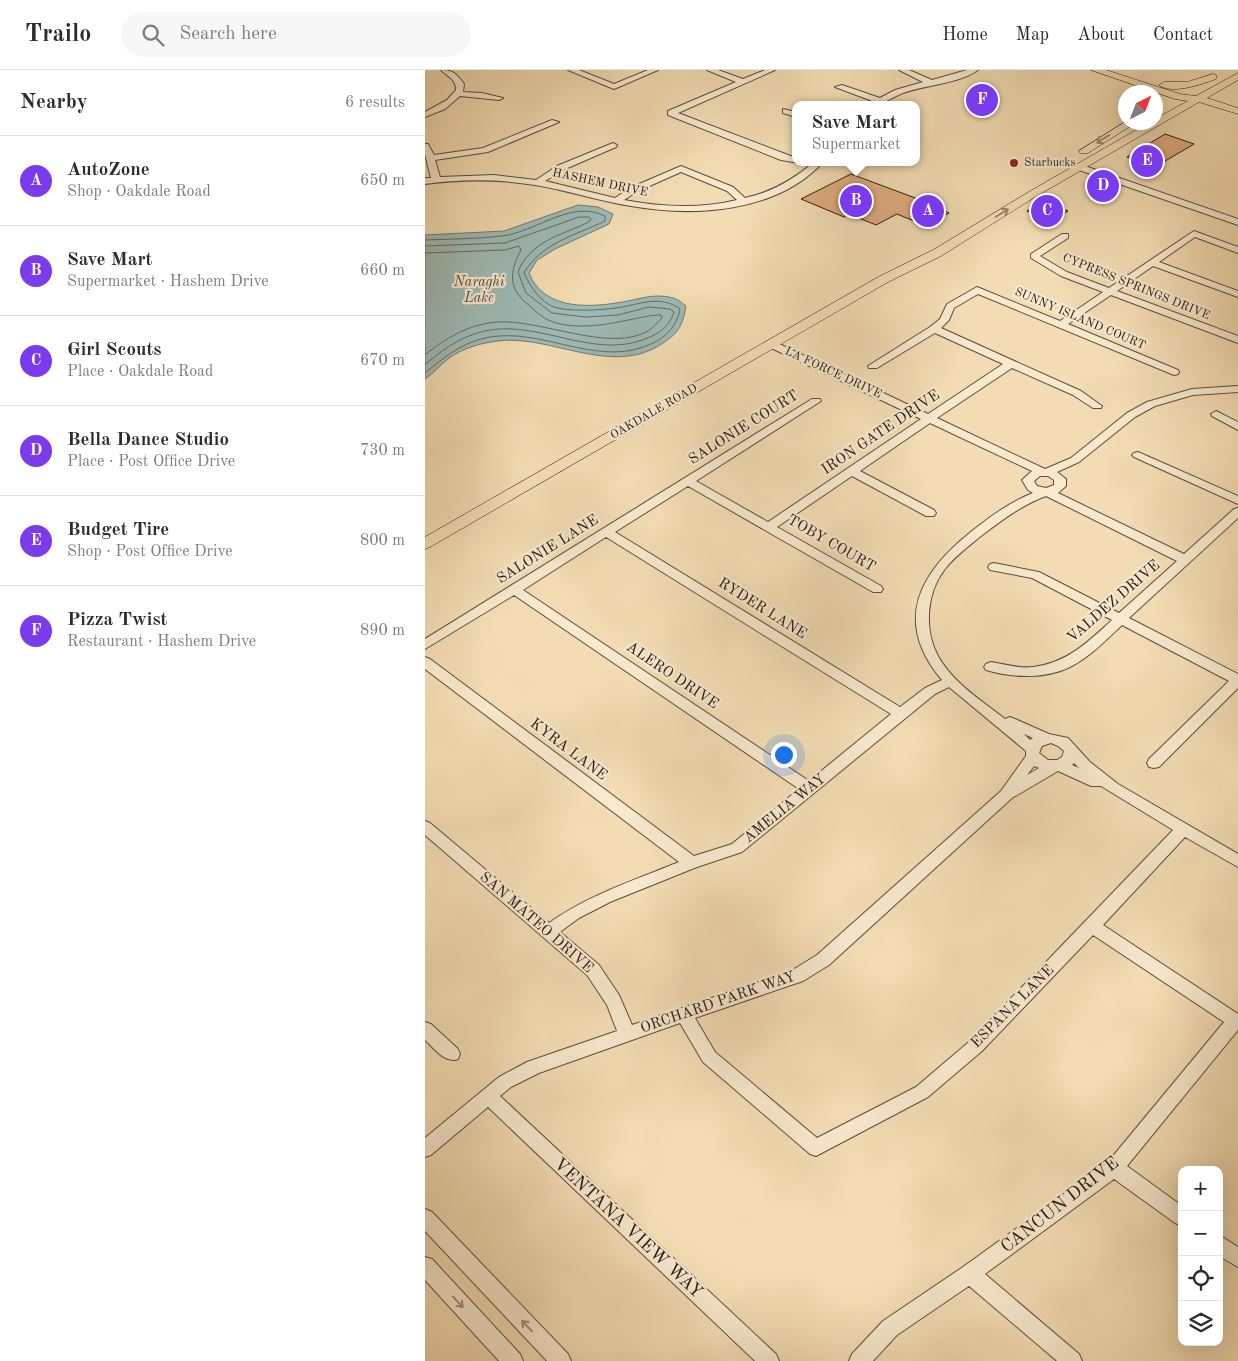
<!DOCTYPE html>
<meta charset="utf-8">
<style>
:root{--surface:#fff;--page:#f7f7f7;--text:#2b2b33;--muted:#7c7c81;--line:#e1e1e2;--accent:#7c3aed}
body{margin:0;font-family:"Old Standard TT",serif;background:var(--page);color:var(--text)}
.controls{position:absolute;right:15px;bottom:15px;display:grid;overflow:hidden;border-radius:10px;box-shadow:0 5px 20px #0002}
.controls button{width:45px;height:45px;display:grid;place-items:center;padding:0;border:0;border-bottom:1px solid var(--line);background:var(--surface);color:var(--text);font:25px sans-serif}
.compass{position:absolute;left:693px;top:15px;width:45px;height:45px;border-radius:50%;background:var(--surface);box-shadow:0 5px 20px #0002;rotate:42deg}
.you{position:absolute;left:358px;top:684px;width:18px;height:18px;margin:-12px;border:4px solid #fff;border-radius:50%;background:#1a73e8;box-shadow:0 0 0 8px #1a73e833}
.badge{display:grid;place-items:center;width:32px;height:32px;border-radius:50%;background:var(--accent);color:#fff;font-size:16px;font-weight:700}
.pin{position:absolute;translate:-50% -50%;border:2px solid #fff;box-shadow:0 1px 5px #0006}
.popup{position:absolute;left:367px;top:31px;width:128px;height:65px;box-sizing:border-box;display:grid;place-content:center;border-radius:10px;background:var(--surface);filter:drop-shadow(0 1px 4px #0005);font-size:16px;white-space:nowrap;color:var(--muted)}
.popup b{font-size:19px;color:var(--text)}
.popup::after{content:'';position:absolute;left:50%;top:100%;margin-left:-10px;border:10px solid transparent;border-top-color:var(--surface)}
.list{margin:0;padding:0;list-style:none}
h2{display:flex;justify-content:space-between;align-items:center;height:65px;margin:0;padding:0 20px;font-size:21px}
h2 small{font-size:16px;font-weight:400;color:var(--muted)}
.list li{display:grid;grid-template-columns:32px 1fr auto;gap:15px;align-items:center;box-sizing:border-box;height:90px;padding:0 20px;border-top:1px solid var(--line)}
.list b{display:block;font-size:19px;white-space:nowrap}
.list p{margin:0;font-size:16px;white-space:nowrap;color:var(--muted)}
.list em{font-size:16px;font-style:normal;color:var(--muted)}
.icon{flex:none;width:28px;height:28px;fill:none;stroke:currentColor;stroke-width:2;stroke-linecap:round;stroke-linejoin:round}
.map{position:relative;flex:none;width:813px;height:1291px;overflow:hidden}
header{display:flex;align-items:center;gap:30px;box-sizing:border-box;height:70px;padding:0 25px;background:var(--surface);border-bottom:1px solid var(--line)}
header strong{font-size:24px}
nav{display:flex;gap:28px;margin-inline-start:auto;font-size:18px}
.search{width:350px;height:45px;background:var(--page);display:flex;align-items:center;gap:12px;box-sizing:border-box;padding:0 18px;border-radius:28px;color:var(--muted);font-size:19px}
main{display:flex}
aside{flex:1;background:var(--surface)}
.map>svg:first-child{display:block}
.water{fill:#9ebab5;stroke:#707b75}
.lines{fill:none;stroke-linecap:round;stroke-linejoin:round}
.shore{stroke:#646b66;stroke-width:1}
.building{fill:#e0ac80;stroke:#2a1c16}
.minor-casing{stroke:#5c4c3d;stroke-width:2}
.major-casing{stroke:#2a1c16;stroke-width:1}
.minor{fill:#f7e8ce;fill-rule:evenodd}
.major{fill:#f3dcb3;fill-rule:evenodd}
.oneway{stroke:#99866c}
.oneway2{stroke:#9b8c7b}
.poi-dot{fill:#8f2418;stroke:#f7e8ce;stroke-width:2}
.labels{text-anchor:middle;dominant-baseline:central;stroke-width:4.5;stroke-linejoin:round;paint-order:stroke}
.far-poi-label{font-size:12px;fill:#2a1c16;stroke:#f7e8ce;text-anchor:start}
.far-street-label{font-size:12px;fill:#2a1c16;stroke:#f7e8ce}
.far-water-label{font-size:14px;font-style:italic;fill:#4d4b46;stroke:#f7e8ce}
.street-label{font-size:15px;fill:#2a1c16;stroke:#f7e8ce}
.near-street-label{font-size:18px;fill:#2a1c16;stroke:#f7e8ce}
</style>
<header>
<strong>Trailo</strong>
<div class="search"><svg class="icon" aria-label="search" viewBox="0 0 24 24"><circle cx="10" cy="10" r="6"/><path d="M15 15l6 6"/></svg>Search here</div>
<nav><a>Home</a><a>Map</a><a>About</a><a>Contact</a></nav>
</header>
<main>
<aside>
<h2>Nearby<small>6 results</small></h2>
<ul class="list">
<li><span class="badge">A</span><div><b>AutoZone</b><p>Shop · Oakdale Road</p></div><em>650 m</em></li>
<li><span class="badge">B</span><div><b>Save Mart</b><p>Supermarket · Hashem Drive</p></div><em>660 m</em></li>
<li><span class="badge">C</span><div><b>Girl Scouts</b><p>Place · Oakdale Road</p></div><em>670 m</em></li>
<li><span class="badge">D</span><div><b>Bella Dance Studio</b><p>Place · Post Office Drive</p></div><em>730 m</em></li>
<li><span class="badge">E</span><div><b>Budget Tire</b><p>Shop · Post Office Drive</p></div><em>800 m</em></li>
<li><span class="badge">F</span><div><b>Pizza Twist</b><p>Restaurant · Hashem Drive</p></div><em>890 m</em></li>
</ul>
</aside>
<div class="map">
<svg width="813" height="1291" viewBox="0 0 813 1291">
<rect width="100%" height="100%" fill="#f3dcb3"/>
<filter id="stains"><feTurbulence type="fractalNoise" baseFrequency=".004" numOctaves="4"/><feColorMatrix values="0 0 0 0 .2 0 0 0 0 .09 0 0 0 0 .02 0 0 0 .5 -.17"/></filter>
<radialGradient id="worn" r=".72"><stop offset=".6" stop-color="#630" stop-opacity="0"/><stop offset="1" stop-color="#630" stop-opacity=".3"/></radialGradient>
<!-- water -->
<path class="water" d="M153,135L173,137L188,144L184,154L130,179L112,190L104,203C118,238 158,238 191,233C210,231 228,222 248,228C253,229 257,233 261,236C258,254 254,263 238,273C188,308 125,264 73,271C56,273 37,278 23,289C15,295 9,303 0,309V165L79,161Z"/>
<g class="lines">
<!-- shore -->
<g class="shore">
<path d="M0,170C25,169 52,169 77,166C111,162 146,129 180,146V151C151,165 116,173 99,203C105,216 115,232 129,237C142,242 177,240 191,238C213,235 235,224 255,239C252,255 243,266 228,273C178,298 125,262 74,266C43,268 23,284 0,303"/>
<path d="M0,176L80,173L154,147H164L166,149L164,152C137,165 105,171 93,202L101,223L127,243L160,247L193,245L224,237L245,239L249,242C245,254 238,261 227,266C177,291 126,256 74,259C45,261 21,276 0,295"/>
<path d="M0,183L80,180L94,176L96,180C86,199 82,216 100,232C107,238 113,244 121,249C142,260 176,256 198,251C211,249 223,245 236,245L237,248C233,252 228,258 223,261C184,283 116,249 72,252C45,254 20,268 0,285"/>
</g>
</g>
<!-- building -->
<g class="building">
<polygon points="740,64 769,74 730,97 702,87"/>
<polygon points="426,104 517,138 515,139 524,143 501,156 472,144 451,155 424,144 419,147 376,129"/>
<polygon points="617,132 643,141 628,151 602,141"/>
</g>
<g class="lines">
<defs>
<g id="minor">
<path d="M16,0C28,0 32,4 39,14L38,22L57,23L78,28L74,30L35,26L20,39L0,47V42L22,30L31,20C31,9 23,7 16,0Z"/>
<polygon points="143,0 154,0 189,14 223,0 233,0 189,19"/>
<polygon points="282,0 293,0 318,9 340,0 350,0 253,43 371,88 371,92 374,93 356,90 243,45 243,41 311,12"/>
<path d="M474,0H484L507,10L542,0H553C536,13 500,15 478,23C467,27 459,35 446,35L450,32L410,17L417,15L455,28L470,20L498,12Z"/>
<polygon points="358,39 371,42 371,47 358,43"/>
<path d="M127,50L134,52L63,82L10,90L15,107L69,105L111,110L132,96L188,73L192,75L191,77L138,100L120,111L190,128L205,118L256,96L308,117L320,128C347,122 368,110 389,92H398C352,143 268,147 206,136C173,131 142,120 110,115C73,109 37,109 0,114V108H6L0,84V74H3L9,85L58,78ZM256,102L302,121L312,130C276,139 236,137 199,130L211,122Z"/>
<polygon points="654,94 813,149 813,155 651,99 650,97"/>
<path d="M769,161L813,177V183L770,167L734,192L813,221V227L728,196L692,221L813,266V273L686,225L643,254L753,300L754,302L753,304L749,305L553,224L529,238L524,250L516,258L656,321L677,336L676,338H668L648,325L587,298L512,348L620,399L646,388L702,343L722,332L767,319L813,316V322L768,325L730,336L710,347L654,392L632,402L641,409V416L633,423L759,484L809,439L813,438V448L704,548L813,604V618L734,697L729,698L724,697L722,693L724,689L804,611L697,555C681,570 665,587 645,597C621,609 587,608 561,600L559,597L561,594L566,592C579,594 595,599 608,597C642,593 663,572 687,550L607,508L565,500L563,497L565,494L569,493L614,502L694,543L752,491L621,426C597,435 577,450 556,466C544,476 530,486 520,499C501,523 499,560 513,586C528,613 557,631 580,649L585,647L590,649L624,664L643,668L665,692L693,714L813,784V797L760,767L678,855L813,944V960L702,1096L757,1136V1156L750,1153L689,1109L560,1204L654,1284L657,1291H632L544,1216L472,1265L448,1291H424L427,1284L458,1251L538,1197L683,1092L799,952L668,865L557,981L503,1027L391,1086L385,1084L278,992L255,953L114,1003L86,1017L75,1026L351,1284L354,1291H330L63,1037L6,1085L0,1087V1068L74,1007L102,992L192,961L182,935L162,905L0,765V751L5,753L124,853C163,825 210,810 254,792L0,599V587L5,589L269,786L307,774L374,719L89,525L0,579V569L387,329H395L396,331L271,411L343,452L496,349L342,276V272H350L503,344L578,294L510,263L452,298H444L443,296L505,257L515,249L522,234L552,217L635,251L678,222L636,206L606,188V184L637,164H643V168L615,186L642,202L684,218ZM505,353L607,401L597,410L603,420L608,423C585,432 566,446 547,461C495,502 467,551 517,610L500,618L475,637L190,462L263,416L448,522H456L458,519L456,516L352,457L427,406L501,446H509L511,443L509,440L435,401ZM615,406H623L629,410V415L621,418L612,416L609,411ZM181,467L466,644L384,711L98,520ZM524,617L601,681V686L576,721L392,885L366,901L207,955L194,925L174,895L135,862L154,848L185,832L272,797L317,782L510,624ZM599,664L608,668L605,670ZM626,673L633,676L639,681L637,687L632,690H623L614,683L617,676ZM649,693L654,698L647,695ZM609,696L614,698L602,705ZM633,701L666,716H676L748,760L545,971L491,1017L392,1068L290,982L270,948L378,911L404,895L587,728Z"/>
<polygon points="791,341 813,352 813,360 787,346 786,344"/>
<polygon points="713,382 813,426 813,434 709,387 707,385 709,383"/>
<path d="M0,952L6,954L33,979L35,984L33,989C20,994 9,978 0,970Z"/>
<polygon points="0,1139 7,1142 143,1284 146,1291 122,1291 0,1161"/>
<polygon points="794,1165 813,1177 813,1197 794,1186"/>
<polygon points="0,1187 7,1189 95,1284 98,1291 74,1291 0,1210"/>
</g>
<g id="major">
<polygon points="666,0 681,0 755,24 771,26 813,3 813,10 782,28 813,38 813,44 774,32 610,127 516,186 463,212 5,477 0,479 0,467 455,206 508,180 602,123 725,52 730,52 730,49 763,31 750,29"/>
<path d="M788,4L791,5V9C777,14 747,25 734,15L739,12H762Z"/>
<polygon points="700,52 712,52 663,83 655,83 654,81"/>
</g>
</defs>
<!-- minor casing -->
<use href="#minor" class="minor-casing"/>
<!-- major casing -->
<use href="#major" class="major-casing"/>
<!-- minor -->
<use href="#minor" class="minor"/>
<!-- major -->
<use href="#major" class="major"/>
</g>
<!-- one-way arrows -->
<defs><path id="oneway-shaft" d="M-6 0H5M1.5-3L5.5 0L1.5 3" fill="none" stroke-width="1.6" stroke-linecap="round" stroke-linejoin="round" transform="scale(1.25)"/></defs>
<g class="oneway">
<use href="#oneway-shaft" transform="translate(678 69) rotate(148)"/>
<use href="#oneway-shaft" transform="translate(577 143) rotate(-32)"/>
</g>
<g class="oneway2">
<use href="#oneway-shaft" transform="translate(33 1232) rotate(47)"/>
<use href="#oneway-shaft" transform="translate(102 1256) rotate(-134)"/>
</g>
<!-- markers -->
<circle class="poi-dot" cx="589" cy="93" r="5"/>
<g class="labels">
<!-- far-poi labels -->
<g class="far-poi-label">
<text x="599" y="93">Starbucks</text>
</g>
<!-- far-street labels -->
<g class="far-street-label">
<text transform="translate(175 113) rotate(12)">HASHEM DRIVE</text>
<text transform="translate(711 217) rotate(22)">CYPRESS SPRINGS DRIVE</text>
<text transform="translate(655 249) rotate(23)">SUNNY ISLAND COURT</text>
<text transform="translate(408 303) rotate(25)">LA FORCE DRIVE</text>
<text transform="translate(229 342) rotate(-30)">OAKDALE ROAD</text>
</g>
<!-- far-water labels -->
<g class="far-water-label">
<text x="54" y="212">Naraghi<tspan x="54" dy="16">Lake</tspan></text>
</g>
<!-- street labels -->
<g class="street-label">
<text transform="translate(319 358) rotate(-32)">SALONIE COURT</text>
<text transform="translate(456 363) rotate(-34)">IRON GATE DRIVE</text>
<text transform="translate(406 474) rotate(30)">TOBY COURT</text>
<text transform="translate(123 480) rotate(-32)">SALONIE LANE</text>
<text transform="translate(689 532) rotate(-41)">VALDEZ DRIVE</text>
<text transform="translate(337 539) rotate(32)">RYDER LANE</text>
<text transform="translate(247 606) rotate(34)">ALERO DRIVE</text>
<text transform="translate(143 680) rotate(37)">KYRA LANE</text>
<text transform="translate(360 739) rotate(-39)">AMELIA WAY</text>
<text transform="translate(111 853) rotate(41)">SAN MATEO DRIVE</text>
<text transform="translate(293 933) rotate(-19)">ORCHARD PARK WAY</text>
<text transform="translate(588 937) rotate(-45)">ESPANA LANE</text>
</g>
<!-- near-street labels -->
<g class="near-street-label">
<text transform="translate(635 1135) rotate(-38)">CANCUN DRIVE</text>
<text transform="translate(203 1158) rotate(43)">VENTANA VIEW WAY</text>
</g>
</g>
<rect width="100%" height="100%" filter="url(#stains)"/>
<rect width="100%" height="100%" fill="url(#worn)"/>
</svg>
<div class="controls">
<button>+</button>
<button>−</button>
<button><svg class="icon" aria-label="locate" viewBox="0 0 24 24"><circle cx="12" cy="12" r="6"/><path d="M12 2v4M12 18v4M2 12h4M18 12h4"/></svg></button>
<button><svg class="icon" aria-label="layers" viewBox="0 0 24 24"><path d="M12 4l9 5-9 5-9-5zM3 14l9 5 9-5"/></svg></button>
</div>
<svg class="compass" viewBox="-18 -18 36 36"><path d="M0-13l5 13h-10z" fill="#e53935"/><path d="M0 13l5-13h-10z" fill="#7c7c81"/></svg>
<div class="you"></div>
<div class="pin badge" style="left:503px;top:141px">A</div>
<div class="pin badge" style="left:431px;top:131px">B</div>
<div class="popup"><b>Save Mart</b>Supermarket</div>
<div class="pin badge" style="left:622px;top:141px">C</div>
<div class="pin badge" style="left:678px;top:116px">D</div>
<div class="pin badge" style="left:722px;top:91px">E</div>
<div class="pin badge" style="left:557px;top:30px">F</div>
</div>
</main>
